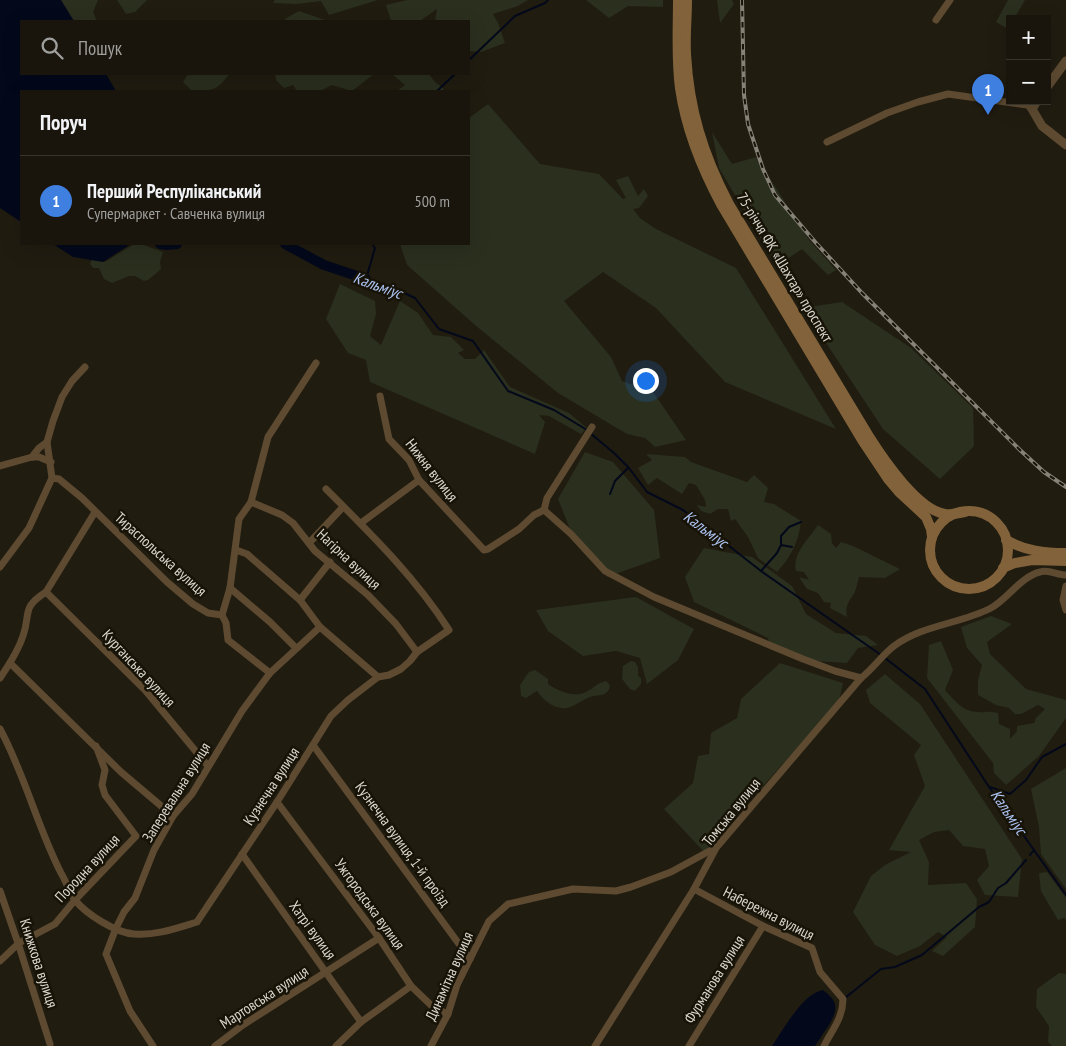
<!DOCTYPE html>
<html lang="uk">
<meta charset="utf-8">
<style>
:root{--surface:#19150c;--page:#221e15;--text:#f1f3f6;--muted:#9f9f9d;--line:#37342d;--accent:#db2777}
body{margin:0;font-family:"PT Sans Narrow",sans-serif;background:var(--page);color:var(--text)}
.controls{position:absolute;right:15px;top:15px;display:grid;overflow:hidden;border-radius:0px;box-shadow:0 5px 20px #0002}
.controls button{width:45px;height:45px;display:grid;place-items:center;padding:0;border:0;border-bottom:1px solid var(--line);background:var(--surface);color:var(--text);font:25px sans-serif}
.you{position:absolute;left:645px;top:380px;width:18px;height:18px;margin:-12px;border:4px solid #fff;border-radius:50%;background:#1a73e8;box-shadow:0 0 0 8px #1a73e833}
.badge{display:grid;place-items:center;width:32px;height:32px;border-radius:50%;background:var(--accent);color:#fff;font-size:16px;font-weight:700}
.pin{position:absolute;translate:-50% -41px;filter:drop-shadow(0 1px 2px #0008)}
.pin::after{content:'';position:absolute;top:26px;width:18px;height:15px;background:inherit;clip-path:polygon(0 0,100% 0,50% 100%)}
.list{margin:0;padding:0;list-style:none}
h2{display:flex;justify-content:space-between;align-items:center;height:65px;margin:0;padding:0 20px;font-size:21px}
h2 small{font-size:16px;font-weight:400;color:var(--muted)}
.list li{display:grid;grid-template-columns:32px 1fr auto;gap:15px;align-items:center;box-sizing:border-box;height:90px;padding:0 20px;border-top:1px solid var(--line)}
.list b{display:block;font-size:19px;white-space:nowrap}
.list p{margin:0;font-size:16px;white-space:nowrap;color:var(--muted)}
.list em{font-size:16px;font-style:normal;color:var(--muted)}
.icon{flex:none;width:28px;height:28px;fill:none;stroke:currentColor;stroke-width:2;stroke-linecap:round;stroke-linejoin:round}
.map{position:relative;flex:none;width:1066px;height:1046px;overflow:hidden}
.search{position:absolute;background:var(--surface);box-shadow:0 5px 20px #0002;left:20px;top:20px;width:450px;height:55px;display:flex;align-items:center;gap:12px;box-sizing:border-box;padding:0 18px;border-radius:0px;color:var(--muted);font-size:19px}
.panel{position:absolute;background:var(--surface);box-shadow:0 5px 20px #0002;left:20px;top:90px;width:450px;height:155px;border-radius:0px}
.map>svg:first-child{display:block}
.green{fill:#2a2f1e}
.water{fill:#03091b}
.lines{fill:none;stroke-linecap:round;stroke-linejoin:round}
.stream{stroke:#03091b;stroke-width:2}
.river{stroke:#03091b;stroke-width:10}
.minor{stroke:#5d4a31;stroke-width:7}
.tertiary{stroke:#5d4a31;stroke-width:9}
.secondary{stroke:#81623a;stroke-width:10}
.rail-casing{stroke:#868278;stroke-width:4}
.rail{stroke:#181307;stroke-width:2;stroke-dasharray:5.5;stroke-linecap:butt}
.labels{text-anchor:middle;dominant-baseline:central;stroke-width:5;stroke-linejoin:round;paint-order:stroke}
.street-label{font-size:15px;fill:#dbd8cf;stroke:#181307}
.water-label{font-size:16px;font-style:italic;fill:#acc4f4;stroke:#181307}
</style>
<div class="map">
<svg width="1066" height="1046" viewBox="0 0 1066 1046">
<rect width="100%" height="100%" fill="#211c10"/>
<!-- green -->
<g class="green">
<polygon points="60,0 98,0 93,12 97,21 68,21"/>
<polygon points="117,0 147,0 135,12 126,14"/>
<polygon points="275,0 378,0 329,15 321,1 297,4 273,3"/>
<polygon points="407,0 528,0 518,6 493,14 498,23 505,43 481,52 469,51 469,21 435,21 437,9 420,21 391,21 386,5"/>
<polygon points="586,0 663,0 663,7 628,6 609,18"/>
<polygon points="717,0 732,0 734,4 720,23"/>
<polygon points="1008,0 1025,0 1014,19 1010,19 1008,29 996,22"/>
<polygon points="299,11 328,21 286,21 285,19"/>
<path d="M188,74H230C216,90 214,91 192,91L183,82Z"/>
<polygon points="275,74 374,74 352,91 332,85 320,91 297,91 293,85 284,88 276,80"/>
<polygon points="392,74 429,74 434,81 444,89 442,91 397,91 405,85"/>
<polygon points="488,104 540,164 599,174 623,199 626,198 616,180 628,176 638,196 644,189 648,196 639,208 633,209 640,218 656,229 736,268 836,429 725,382 656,308 603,272 564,301 611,357 622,381 653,392 686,440 655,447 645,438 627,434 558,393 475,325 407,265 400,244 469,244 469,118"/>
<polygon points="712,132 732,164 756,157 810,241 836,270 828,275 802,249 777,266 719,168"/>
<polygon points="134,244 141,244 163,252 160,262 161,269 148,280 144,281 135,276 129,276 112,283 104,279 99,268 93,268 90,264 93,257 105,262"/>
<polygon points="340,284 375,301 376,314 370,336 381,345 400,301 418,313 433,335 451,337 464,350 458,353 465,359 475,359 484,350 510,387 569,413 587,428 581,434 549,416 539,415 545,422 535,454 370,382 366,360 348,353 326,319"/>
<polygon points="842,302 911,348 973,408 974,446 940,479 883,429 803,308"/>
<polygon points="585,452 613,462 654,510 660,558 607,577 570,529 558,499"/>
<path d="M646,454L685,457L691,462L747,482L754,475L768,488L764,502L774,504L801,521C799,541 791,557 777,572L758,558L748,537L735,519L731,521L728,509H718L710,514L701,511L697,505L706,507L705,500L696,485L689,483L682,494L657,478L648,485L638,468L652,460Z"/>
<path d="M818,525L831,534L832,543L836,548L841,542L853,546L900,569L885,578L859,577C858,581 857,585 856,589C851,602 845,601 847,617L830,608L831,603L824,602L818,593L807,589L799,577L809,580L804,572L796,571C792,553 809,539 818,525Z"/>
<polygon points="704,548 752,557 792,586 806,614 836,633 866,636 878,645 858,648 847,663 815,661 769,643 768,638 694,602 685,577"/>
<polygon points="636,597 694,629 678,660 647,684 640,658 616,651 583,656 548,631 536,610"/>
<path d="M991,616L1012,624L987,642L990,654L1026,689L1066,700V718L1039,756L1006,785L994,773L993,763L927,678L929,645L941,641L953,670L945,690C954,700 963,712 978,712C987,713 987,710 998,713L999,724L1010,729V739L1017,731V726L1034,723L1036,718L1045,709L1038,705L1021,714H1015L1009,708L996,705L978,695V680L982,665L967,648L961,627Z"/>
<polygon points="631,661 635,662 638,667 638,676 641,678 641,684 635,691 630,689 622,679 623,666"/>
<polygon points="780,663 843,683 839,701 704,852 664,809 693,783 698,756 709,754 711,733 737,718 741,699"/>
<path d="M535,670L548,679V684C558,691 574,698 586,692C594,688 597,683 606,681C610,684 611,687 608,691C604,696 599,695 593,696C584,698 576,706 567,708C555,710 543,700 537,691L526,698L521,696L520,685L529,672Z"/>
<polygon points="885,674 920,704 1022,859 1018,897 985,895 977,880 989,866 985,849 963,846 949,830 934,832 919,840 929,862 928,885 966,883 977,899 975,927 943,956 932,951 947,937 938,932 920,946 897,956 875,945 853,912 871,876 885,865 911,852 889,850 925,786 914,755 921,745 870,703 866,690"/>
<polygon points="1066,768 1066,889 1041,854 1039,827 1031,789"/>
<polygon points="1047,872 1066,898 1066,920 1064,918 1058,920 1041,891 1039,873"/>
<polygon points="1059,973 1066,974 1066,1046 1052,1046 1048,1042 1049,1026 1036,1007 1037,989"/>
</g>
<!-- water -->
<g class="water">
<polygon points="0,0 61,0 74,21 21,21 21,74 106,74 116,91 21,91 21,222 0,208"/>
<polygon points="53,244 131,244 103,262 73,257"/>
<path d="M823,990C839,1002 838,1009 829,1025C824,1032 820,1039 815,1046H772C783,1030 803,993 823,990Z"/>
</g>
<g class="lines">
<!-- stream -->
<g class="stream">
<polyline points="469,60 515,16 545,3 548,0"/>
<polyline points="437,91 455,74"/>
<polyline points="372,244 375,248 366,279 398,290 415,298 439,329 473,341 508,391 554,410 587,430"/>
<polyline points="590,433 614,453 629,468 647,492 683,510 761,571 881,655"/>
<polyline points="610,494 615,481 628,468"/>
<polyline points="781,545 792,547"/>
<polyline points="761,571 777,553 781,545 781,536 789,527 801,522"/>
<polyline points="885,658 925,689 989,787 1066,895"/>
<polyline points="990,787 1010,794 1026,780 1042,757 1066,744"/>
<polyline points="1030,855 1034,850"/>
<polyline points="845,998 881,969 895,967 922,955 979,907 989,902 998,888 1006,883 1026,860"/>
</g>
<!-- river -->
<g class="river">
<polyline points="160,244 167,245 177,244"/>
<polyline points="285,244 324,265 366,279"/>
</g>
<!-- minor -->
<g class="minor">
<polyline points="936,20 950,0"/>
<polyline points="827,142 887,113 918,102 948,94 1027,105 1032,109"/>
<polyline points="380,396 389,439 409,460 419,480 484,550 488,549 519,529 534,515 544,510 547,498 592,427"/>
<polyline points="32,457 39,448 47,442"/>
<polyline points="0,466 32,457 39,457 51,462"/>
<polyline points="52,478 59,479 82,498 167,582 193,604 208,613 222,615 226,623 228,640 270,673"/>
<polyline points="251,502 282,515 293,523 315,551 368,595 396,624 417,652"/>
<polyline points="544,510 571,534 605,571 654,597 803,659 835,671 861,678"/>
<polyline points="361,523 419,480"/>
<polyline points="310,542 343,507"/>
<polyline points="236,550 247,554 300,600 320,627 378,677"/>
<polyline points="0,567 29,528 52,478 47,442 53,421 62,397 72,381 85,367"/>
<polyline points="1066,586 1063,600 1066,610"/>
<polyline points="230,588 270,622 296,648"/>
<polyline points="46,592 145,690 208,766"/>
<polyline points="300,600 330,562"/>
<polyline points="222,615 230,588 239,519 251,502 268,437 316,363"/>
<polyline points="10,663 121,772 173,816"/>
<path d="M0,678C9,665 18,651 23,636C31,613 21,608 46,592L95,512"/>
<path d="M0,729C25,775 37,826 61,873C66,881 69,892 75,900C86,914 116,933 134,934C155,936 177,928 197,922L277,802L331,716L348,700L378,677L389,675L401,669L410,661L417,652L449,630C415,577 370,533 326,489"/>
<polyline points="313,745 470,959"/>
<polyline points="277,802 379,938 411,986 434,1008 448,1014"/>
<polyline points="242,854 361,1022"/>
<path d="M694,889L763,926L812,948L820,972L843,999C843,1018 832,1030 824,1046"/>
<polyline points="0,891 19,946 50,1044"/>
<polyline points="0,961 19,943 55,924 75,900 136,836 105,795 102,785 105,770 96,746"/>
<polyline points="153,1046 130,1011 106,954 116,928 124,912 135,898 154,850 173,816 192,794 242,711 270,673 320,627"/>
<polyline points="215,1046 243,1025 379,938"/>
<polyline points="336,1046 361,1022 411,986"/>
<polyline points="431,1046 448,1014 457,985 489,921 508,904 573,889 616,891 631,887 671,872 715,848"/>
<path d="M595,1046L694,889L716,848L861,678C873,669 882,655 894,646C922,625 960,624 991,608C1008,599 1020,577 1040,572C1049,569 1057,575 1066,575"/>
<polyline points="689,1046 763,926"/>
</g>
<!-- tertiary -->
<g class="tertiary">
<polyline points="1047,87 1066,61"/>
<polyline points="1037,101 1032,109 1042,126 1066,145"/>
</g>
<!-- secondary -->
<g class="secondary">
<path d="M678,0C678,29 676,59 680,88C686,130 702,169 722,206L862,440L888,479L899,492L926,517L931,529L932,537"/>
<path d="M687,0C687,18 685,36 686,54C689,109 703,155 729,204L870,438C884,460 918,510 945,514C952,515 959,513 965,512"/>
<circle cx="969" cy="550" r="39"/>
<path d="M1006,540C1026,551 1044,553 1066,553"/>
<polyline points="1003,568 1015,563 1032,560 1066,561"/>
</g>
<defs>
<polyline id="rail" points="742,0 744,95 748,124 763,169 775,195 816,243 862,293 1020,450 1044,472 1066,487"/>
</defs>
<!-- rail casing -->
<use href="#rail" class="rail-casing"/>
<!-- rail -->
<use href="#rail" class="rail"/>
</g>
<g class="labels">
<!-- street labels -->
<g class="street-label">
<text transform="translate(785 267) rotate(59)">75-річчя ФК «Шахтар» проспект</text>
<text transform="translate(432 470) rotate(52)">Нижня вулиця</text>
<text transform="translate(161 554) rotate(42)">Тираспольська вулиця</text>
<text transform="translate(349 559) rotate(43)">Нагірна вулиця</text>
<text transform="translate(139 668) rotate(47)">Курганська вулиця</text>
<text transform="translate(271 786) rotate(-57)">Кузнечна вулиця</text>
<text transform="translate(176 792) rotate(-58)">Заперевальна вулиця</text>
<text transform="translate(731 812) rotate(-51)">Томська вулиця</text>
<text transform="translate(403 844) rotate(54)">Кузнечна вулиця, 1-й проїзд</text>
<text transform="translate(87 868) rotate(-47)">Породна вулиця</text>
<text transform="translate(370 904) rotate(54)">Ужгородська вулиця</text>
<text transform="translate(769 913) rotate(27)">Набережна вулиця</text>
<text transform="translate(313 930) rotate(54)">Хатрі вулиця</text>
<text transform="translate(39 963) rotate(72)">Книжкова вулиця</text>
<text transform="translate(449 976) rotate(-66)">Динамітна вулиця</text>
<text transform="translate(714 979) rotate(-58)">Фурманова вулиця</text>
<text transform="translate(264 997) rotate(-33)">Мартовська вулиця</text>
</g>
<!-- water labels -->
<g class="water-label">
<text transform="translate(378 285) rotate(20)">Кальміус</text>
<text transform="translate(706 529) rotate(37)">Кальміус</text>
<text transform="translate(1009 812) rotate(56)">Кальміус</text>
</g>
</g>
</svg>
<div class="controls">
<button>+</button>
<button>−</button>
</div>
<div class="you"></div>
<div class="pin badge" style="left:988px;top:115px;background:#3f7fe0">1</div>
<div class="search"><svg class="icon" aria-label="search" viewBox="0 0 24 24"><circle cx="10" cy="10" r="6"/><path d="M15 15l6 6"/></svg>Пошук</div>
<section class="panel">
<h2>Поруч<small></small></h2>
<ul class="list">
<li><span class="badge" style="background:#3f7fe0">1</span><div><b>Перший Респуліканський</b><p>Супермаркет · Савченка вулиця</p></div><em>500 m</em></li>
</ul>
</section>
</div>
